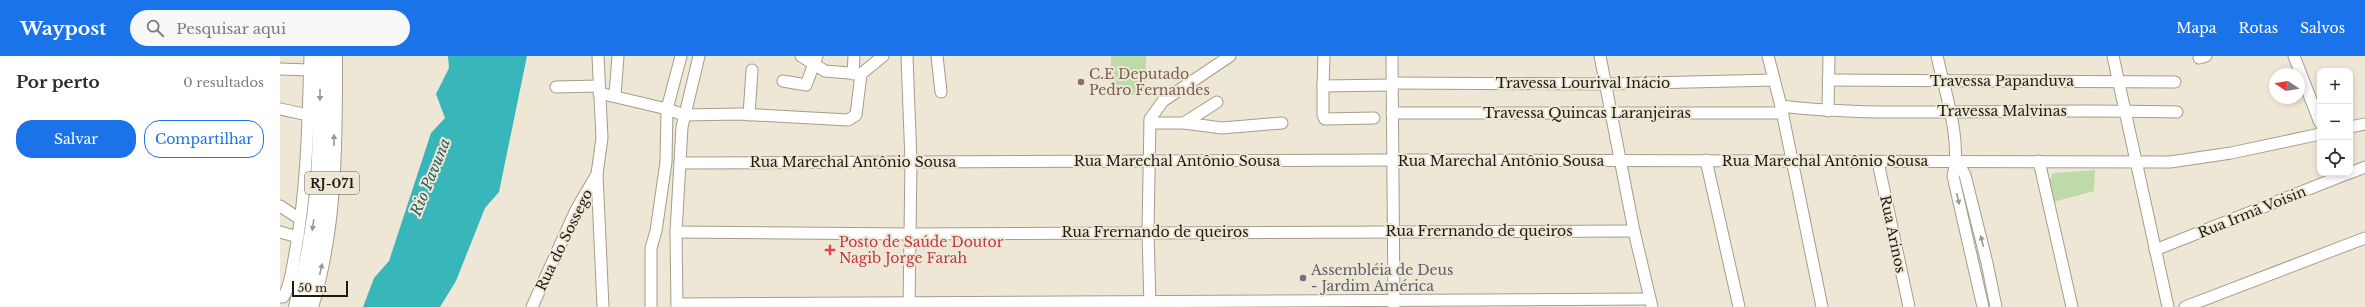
<!DOCTYPE html>
<html lang="pt">
<meta charset="utf-8">
<style>
:root{--surface:#fff;--page:#f7f7f7;--text:#2b2b33;--muted:#7c7c81;--line:#e1e1e2;--accent:#1a73e8}
body{margin:0;font-family:"Libre Baskerville",serif;background:var(--page);color:var(--text)}
.controls{position:absolute;right:12px;top:12px;display:grid;overflow:hidden;border-radius:8px;box-shadow:0 2px 6px #0003}
.controls button{width:36px;height:36px;display:grid;place-items:center;padding:0;border:0;border-bottom:1px solid var(--line);background:var(--surface);color:var(--text);font:20px sans-serif}
.compass{position:absolute;left:1989px;top:12px;width:36px;height:36px;border-radius:50%;background:var(--surface);box-shadow:0 2px 6px #0003;rotate:282deg}
.scale{position:absolute;left:12px;bottom:10px;width:56px;box-sizing:border-box;padding-left:4px;border:2px solid #1e1b15;border-top:0;font-size:11px;line-height:14px;white-space:nowrap;color:#1e1b15;-webkit-text-stroke:3px #efe7d5;paint-order:stroke}
.list{margin:0;padding:0;list-style:none}
h2{display:flex;justify-content:space-between;align-items:center;height:52px;margin:0;padding:0 16px;font-size:17px}
h2 small{font-size:13px;font-weight:400;color:var(--muted)}
.actions{display:flex;gap:8px;padding:12px 16px}
.actions a{flex:1;padding:9px 0;border:1px solid var(--accent);border-radius:16px;text-align:center;font-size:14px;color:var(--accent)}
.actions .main{background:var(--accent);color:#fff}
.icon{flex:none;width:22px;height:22px;fill:none;stroke:currentColor;stroke-width:2;stroke-linecap:round;stroke-linejoin:round}
.map{position:relative;flex:none;width:2085px;height:251px;overflow:hidden}
header{display:flex;align-items:center;gap:24px;box-sizing:border-box;height:56px;padding:0 20px;background:var(--accent);color:#fff}
header strong{font-size:19px}
nav{display:flex;gap:22px;margin-inline-start:auto;font-size:14px}
.search{width:280px;height:36px;background:var(--page);display:flex;align-items:center;gap:10px;box-sizing:border-box;padding:0 14px;border-radius:22px;color:var(--muted);font-size:15px}
main{display:flex}
aside{flex:1;background:var(--surface)}
.map>svg:first-child{display:block}
.green{fill:#bedaa8}
.water{fill:#38b6ba}
.lines{fill:none;stroke-linecap:round;stroke-linejoin:round}
.minor-casing{stroke:#a49d8c;stroke-width:13}
.highway-casing{stroke:#a49d8c;stroke-width:18}
.minor{stroke:#fff;stroke-width:11}
.highway{stroke:#fff;stroke-width:16}
.oneway{fill:#9a9896}
.education-dot{fill:#8d6e63;stroke:#efe7d5;stroke-width:1.5}
.health-dot{fill:#e0444e;stroke:#efe7d5;stroke-width:1.5}
.worship-dot{fill:#6b7280;stroke:#efe7d5;stroke-width:1.5}
.labels{text-anchor:middle;dominant-baseline:central;stroke-width:4;stroke-linejoin:round;paint-order:stroke}
.shield{fill:#efe7d5;stroke:#5d584f;stroke-width:1}
.shield-label{font-size:13px;font-weight:bold;fill:#1e1b15}
.education-label{font-size:14px;fill:#785e54;stroke:#efe7d5;text-anchor:start}
.street-label{font-size:14px;fill:#1e1b15;stroke:#efe7d5}
.health-label{font-size:14px;fill:#be3a42;stroke:#efe7d5;text-anchor:start}
.worship-label{font-size:14px;fill:#5b616d;stroke:#efe7d5;text-anchor:start}
.water-label{font-size:15px;font-style:italic;fill:#2a5d5f;stroke:#efe7d5}
</style>
<header>
<strong>Waypost</strong>
<div class="search"><svg class="icon" aria-label="search" viewBox="0 0 24 24"><circle cx="10" cy="10" r="6"/><path d="M15 15l6 6"/></svg>Pesquisar aqui</div>
<nav><a>Mapa</a><a>Rotas</a><a>Salvos</a></nav>
</header>
<main>
<aside>
<h2>Por perto<small>0 resultados</small></h2>
<ul class="list">
</ul>
<div class="actions"><a class="main">Salvar</a><a>Compartilhar</a></div>
</aside>
<div class="map">
<svg width="2085" height="251" viewBox="0 0 2085 251">
<rect width="100%" height="100%" fill="#efe7d5"/>
<!-- green -->
<g class="green">
<rect x="831" y="0" width="35" height="39"/>
<polygon points="1815,114 1814,135 1773,146 1768,128 1773,117"/>
</g>
<!-- water -->
<polygon class="water" points="168,0 247,0 219,136 205,152 176,225 160,251 83,251 94,222 109,205 151,77 165,62 156,38 169,12"/>
<g class="lines">
<defs>
<g id="minor">
<polyline points="318,0 322,82 317,118 323,251"/>
<polyline points="521,0 545,15 581,18"/>
<polyline points="627,0 631,106 629,251"/>
<polyline points="657,0 661,36"/>
<polyline points="1044,0 1043,30 1111,29"/>
<polyline points="1112,0 1114,251"/>
<polyline points="1320,0 1354,175 1372,251"/>
<polyline points="1488,0 1501,50 1542,251"/>
<path d="M1657,0C1665,36 1682,85 1673,120L1703,251"/>
<polyline points="1833,0 1888,251"/>
<polyline points="2014,0 2040,67"/>
<polyline points="1919,2 1926,0"/>
<polyline points="0,13 29,14"/>
<polyline points="573,18 574,0"/>
<polyline points="581,18 603,0"/>
<polyline points="1548,24 1895,26"/>
<polyline points="503,25 526,29 537,0"/>
<polyline points="1111,27 1326,28 1494,24"/>
<polyline points="1043,30 1043,59 1045,63 1094,62"/>
<polyline points="276,31 319,30"/>
<polyline points="319,37 387,53 404,59 459,58 568,64 576,59 581,18"/>
<polyline points="335,39 338,0"/>
<path d="M1501,50C1559,57 1616,56 1674,56C1749,55 1823,54 1897,56"/>
<polyline points="0,53 28,59"/>
<polyline points="1548,55 1549,0"/>
<polyline points="1112,57 1503,57"/>
<polyline points="469,59 472,14"/>
<polyline points="870,67 904,67 937,46"/>
<polyline points="904,67 942,72 1002,67"/>
<polyline points="2070,71 2085,68"/>
<polyline points="1426,104 1459,251"/>
<polyline points="1677,105 1685,119 1707,207 1716,251"/>
<polyline points="1759,105 1792,251"/>
<polyline points="1598,106 1629,251"/>
<polyline points="400,107 1113,104 1890,106 1951,97 2040,78"/>
<polyline points="2070,117 2085,111"/>
<polyline points="0,150 20,163"/>
<polyline points="0,176 18,181"/>
<polyline points="396,176 630,178 1354,175"/>
<polyline points="1875,194 2069,117"/>
<path d="M0,241H3C10,231 12,214 14,203C27,136 28,68 30,0"/>
<polyline points="397,248 1370,243"/>
<polyline points="252,251 296,154 317,118"/>
<polyline points="371,251 371,192 376,175 386,106 387,53 401,0"/>
<polyline points="397,251 396,176 402,71 419,0"/>
<polyline points="870,251 868,175 870,63 883,45 950,0"/>
<polyline points="1905,251 2085,182"/>
</g>
<g id="highway">
<path d="M17,251C28,209 36,166 39,122C42,82 40,41 41,0"/>
<path d="M30,251C55,169 54,85 54,0"/>
</g>
</defs>
<!-- minor casing -->
<use href="#minor" class="minor-casing"/>
<!-- highway casing -->
<use href="#highway" class="highway-casing"/>
<!-- minor -->
<use href="#minor" class="minor"/>
<!-- highway -->
<use href="#highway" class="highway"/>
</g>
<!-- one-way arrows -->
<defs><path id="oneway-solid" d="M-6-.8H1V-3.2L6.5 0L1 3.2V.8H-6Z"/></defs>
<g class="oneway">
<use href="#oneway-solid" transform="translate(40 39) rotate(90)"/>
<use href="#oneway-solid" transform="translate(54 84) rotate(-90)"/>
<use href="#oneway-solid" transform="translate(1678 143) rotate(77)"/>
<use href="#oneway-solid" transform="translate(33 169) rotate(98)"/>
<use href="#oneway-solid" transform="translate(1702 185) rotate(-104)"/>
<use href="#oneway-solid" transform="translate(41 213) rotate(-77)"/>
</g>
<!-- markers -->
<circle class="education-dot" cx="801" cy="26" r="4"/>
<path class="health-dot" d="M548 188h4v4h4v4h-4v4h-4v-4h-4v-4h4z"/>
<circle class="worship-dot" cx="1023" cy="222" r="4"/>
<g class="labels">
<!-- shield labels -->
<rect class="shield" x="25" y="116" width="54" height="22" rx="3"/>
<g class="shield-label">
<text x="52" y="127">RJ-071</text>
</g>
<!-- education labels -->
<g class="education-label">
<text x="809" y="18">C.E Deputado<tspan x="809" dy="16">Pedro Fernandes</tspan></text>
</g>
<!-- street labels -->
<g class="street-label">
<text x="1722" y="25">Travessa Papanduva</text>
<text x="1303" y="27">Travessa Lourival Inácio</text>
<text x="1722" y="55">Travessa Malvinas</text>
<text x="1307" y="57">Travessa Quincas Laranjeiras</text>
<text x="897" y="105">Rua Marechal Antônio Sousa</text>
<text x="1221" y="105">Rua Marechal Antônio Sousa</text>
<text x="1545" y="105">Rua Marechal Antônio Sousa</text>
<text x="573" y="106">Rua Marechal Antônio Sousa</text>
<text transform="translate(1972 156) rotate(-22)">Rua Irmã Voisin</text>
<text x="1199" y="175">Rua Frernando de queiros</text>
<text x="875" y="176">Rua Frernando de queiros</text>
<text transform="translate(1613 178) rotate(78)">Rua Arinos</text>
<text transform="translate(284 184) rotate(-64)">Rua do Sossego</text>
</g>
<!-- health labels -->
<g class="health-label">
<text x="559" y="186">Posto de Saúde Doutor<tspan x="559" dy="16">Nagib Jorge Farah</tspan></text>
</g>
<!-- worship labels -->
<g class="worship-label">
<text x="1031" y="214">Assembléia de Deus<tspan x="1031" dy="16">- Jardim América</tspan></text>
</g>
<!-- water labels -->
<g class="water-label">
<text transform="translate(150 121) rotate(-68)">Rio Pavuna</text>
</g>
</g>
</svg>
<div class="controls">
<button>+</button>
<button>−</button>
<button><svg class="icon" aria-label="locate" viewBox="0 0 24 24"><circle cx="12" cy="12" r="6"/><path d="M12 2v4M12 18v4M2 12h4M18 12h4"/></svg></button>
</div>
<svg class="compass" viewBox="-18 -18 36 36"><path d="M0-13l5 13h-10z" fill="#e53935"/><path d="M0 13l5-13h-10z" fill="#7c7c81"/></svg>
<div class="scale">50 m</div>
</div>
</main>
